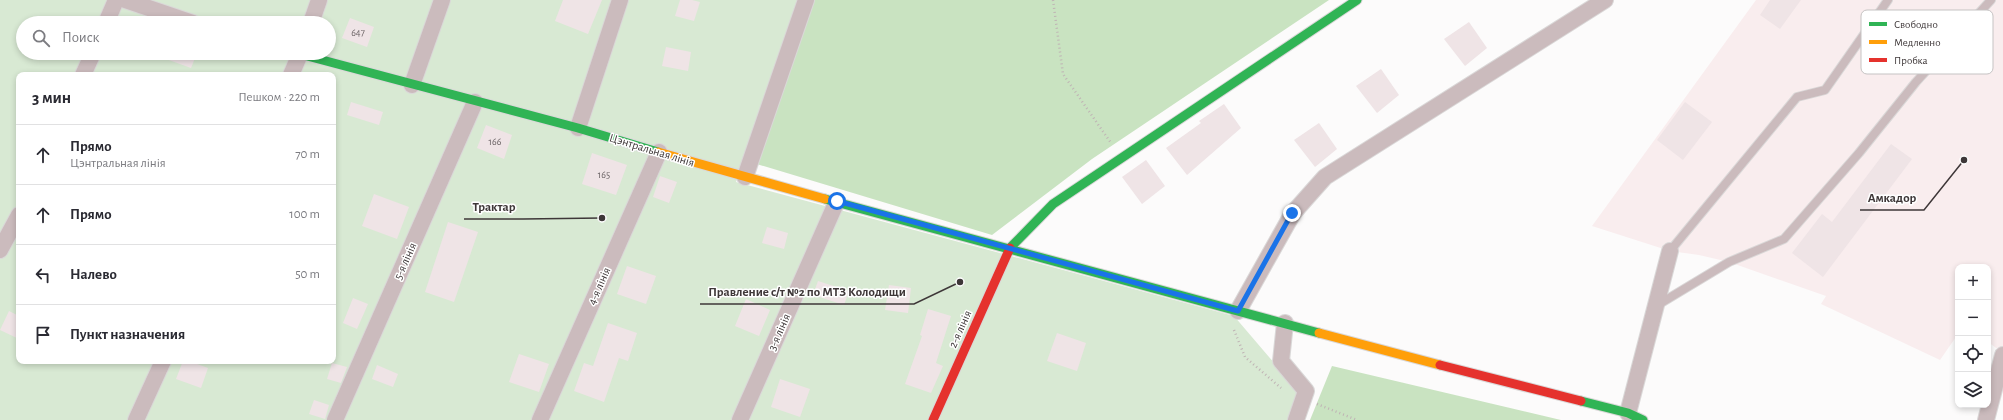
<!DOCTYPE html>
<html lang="ru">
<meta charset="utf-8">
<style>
:root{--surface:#fff;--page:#f7f7f7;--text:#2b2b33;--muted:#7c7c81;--line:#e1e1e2}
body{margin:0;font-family:"Alegreya Sans",sans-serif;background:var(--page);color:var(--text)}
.controls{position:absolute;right:12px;bottom:12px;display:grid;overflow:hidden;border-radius:8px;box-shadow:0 2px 6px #0003}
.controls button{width:36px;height:36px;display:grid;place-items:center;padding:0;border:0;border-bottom:1px solid var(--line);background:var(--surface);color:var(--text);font:20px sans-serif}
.stop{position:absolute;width:12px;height:12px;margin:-9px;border:3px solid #1a73e8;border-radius:50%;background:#fff}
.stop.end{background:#1a73e8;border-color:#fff;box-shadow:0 1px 4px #0008}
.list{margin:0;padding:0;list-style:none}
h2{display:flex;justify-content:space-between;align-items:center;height:52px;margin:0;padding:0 16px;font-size:17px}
h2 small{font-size:13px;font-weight:400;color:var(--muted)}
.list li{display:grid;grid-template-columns:26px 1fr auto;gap:12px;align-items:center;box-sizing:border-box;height:60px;padding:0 16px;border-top:1px solid var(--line)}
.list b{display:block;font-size:15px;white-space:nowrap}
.list p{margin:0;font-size:13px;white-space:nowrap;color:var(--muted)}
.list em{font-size:13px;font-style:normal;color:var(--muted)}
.icon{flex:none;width:22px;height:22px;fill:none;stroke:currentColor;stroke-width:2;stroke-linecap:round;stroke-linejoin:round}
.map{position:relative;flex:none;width:2003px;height:420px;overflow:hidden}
.search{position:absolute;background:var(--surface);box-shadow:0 2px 6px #0003;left:16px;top:16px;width:320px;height:44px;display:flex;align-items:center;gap:10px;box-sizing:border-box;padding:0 14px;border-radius:22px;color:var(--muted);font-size:15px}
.panel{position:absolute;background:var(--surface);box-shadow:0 2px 6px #0003;left:16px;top:72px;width:320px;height:292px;border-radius:8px}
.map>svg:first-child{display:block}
.built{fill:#f9edee}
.green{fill:#d8e9d3;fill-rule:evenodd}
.forest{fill:#c9e3c1}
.building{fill:#efe4e6}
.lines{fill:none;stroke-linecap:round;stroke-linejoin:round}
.lane-casing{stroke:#dad8d8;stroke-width:10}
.street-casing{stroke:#dad8d8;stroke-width:18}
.fast-casing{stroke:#dad8d8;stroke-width:11}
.slow-casing{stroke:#dad8d8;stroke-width:11}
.jam-casing{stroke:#dad8d8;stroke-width:11}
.path{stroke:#bfb3b4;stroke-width:2.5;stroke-dasharray:1 3;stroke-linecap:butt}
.lane{stroke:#cbbbbd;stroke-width:8}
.street{stroke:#cbbbbd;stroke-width:16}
.fast{stroke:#30b455;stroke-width:9}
.slow{stroke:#ff9f0a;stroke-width:9}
.jam{stroke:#e5322d;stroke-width:9}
.route{stroke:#1a73e8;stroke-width:5}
.labels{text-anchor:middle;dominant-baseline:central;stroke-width:3;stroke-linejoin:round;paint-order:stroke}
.number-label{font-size:10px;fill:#6a6264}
.street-label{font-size:12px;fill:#3e3738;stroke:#fff}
.key{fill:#fff;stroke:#c5c3c3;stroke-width:1}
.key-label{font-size:11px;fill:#3e3738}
.leader{fill:none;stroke:#3e3738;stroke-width:1.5}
.callout-dot{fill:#3e3738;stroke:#fff;stroke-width:1.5}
.callout-label{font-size:13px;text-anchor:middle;font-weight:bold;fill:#3e3738;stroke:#fff;stroke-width:3;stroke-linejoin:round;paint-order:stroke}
</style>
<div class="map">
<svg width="2003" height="420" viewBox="0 0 2003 420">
<rect width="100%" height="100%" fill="#fcfbfb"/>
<!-- built -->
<polygon class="built" points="1756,0 2003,0 2003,353 1988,342 1988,267 1958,267 1958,334 1940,360 1821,304 1826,296 1729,262 1699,255 1670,251 1592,226"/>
<!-- green -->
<path class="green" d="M0,0H799L736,182L1234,316L1299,392L1289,420H0ZM23,23H329V53H23ZM19,75H333V361H19Z"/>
<!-- forest -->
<g class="forest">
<polygon points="806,0 1329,0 1092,159 992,235 750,162"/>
<polygon points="1332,366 1561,420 1310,420"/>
</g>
<!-- building -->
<g class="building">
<polygon points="563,0 602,0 588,34 555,21"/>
<polygon points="680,0 692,0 700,2 694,21 675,16"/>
<polygon points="1770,0 1801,0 1780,29 1760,15"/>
<polygon points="350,18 374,27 367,47 342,38"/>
<polygon points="1469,22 1487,48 1465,66 1444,39"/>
<polygon points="666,47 691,52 688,71 662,66"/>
<polygon points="155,53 197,53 191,68 155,55"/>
<polygon points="1381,69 1399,95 1377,113 1356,86"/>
<polygon points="351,102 383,112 379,125 347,115"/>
<polygon points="1685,102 1712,122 1683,160 1657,140"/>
<polygon points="1224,104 1241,128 1187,175 1166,148 1201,123 1199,121"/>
<polygon points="1319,123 1337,149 1315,167 1294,140"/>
<polygon points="486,125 512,135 504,159 477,148"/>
<polygon points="1891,144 1912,159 1823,277 1792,253 1822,214 1832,222"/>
<polygon points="592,153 627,165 616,195 582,184"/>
<polygon points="1146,160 1165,186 1142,204 1122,177"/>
<polygon points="660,176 677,182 669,203 653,197"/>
<polygon points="374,194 409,207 397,239 362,226"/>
<polygon points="448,222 478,232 454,302 425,292"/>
<polygon points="767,227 788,233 784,249 762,243"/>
<polygon points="627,266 656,276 646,304 617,294"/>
<polygon points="818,281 849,291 844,305 813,295"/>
<polygon points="889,285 911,288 908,313 885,310"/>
<polygon points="353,298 368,304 357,329 343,323"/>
<polygon points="746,299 770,310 759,336 735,326"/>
<polygon points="928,309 951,316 936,363 943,366 931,393 905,384 922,336 920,335"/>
<polygon points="9,311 19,316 19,339 0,330"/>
<polygon points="608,323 637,333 628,361 619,358 604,402 574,391 584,363 593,366"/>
<polygon points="1057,333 1086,343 1077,371 1047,361"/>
<polygon points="519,354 549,364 539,392 509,382"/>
<polygon points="183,361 189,361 208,368 201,388 176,379"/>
<polygon points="332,363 347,367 341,383 327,379"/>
<polygon points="377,365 398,374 393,387 372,379"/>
<polygon points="780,379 810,389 800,417 771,407"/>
<polygon points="314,400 329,405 325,419 309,414"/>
</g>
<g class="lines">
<defs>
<g id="lane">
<polyline points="1670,251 1797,97 1825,90 1888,0"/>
<polyline points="1656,306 1729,262 1784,239 1859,153 1916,82 1991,0"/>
</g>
<g id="street">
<polyline points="125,0 193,23"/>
<polyline points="106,23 116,0"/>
<polyline points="311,23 319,0"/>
<polyline points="83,75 93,53"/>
<polyline points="291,75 300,54"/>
<polyline points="412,85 442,0"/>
<polyline points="578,128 620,0"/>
<polyline points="745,177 806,0"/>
<polyline points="0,250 19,215"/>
<polyline points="1238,311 1293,213 1325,177 1605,0"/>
<polyline points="1285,323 1281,361 1306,391 1296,420"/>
<polyline points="1628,413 1670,251"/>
<polyline points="136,420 163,361"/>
<polyline points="335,420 475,102"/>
<polyline points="540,420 659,152"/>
<polyline points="740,420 837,201"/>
<polyline points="1986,420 2003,355"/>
</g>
<g id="fast">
<polyline points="296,53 578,128 658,152"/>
<polyline points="825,199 1319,333"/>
<polyline points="1010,248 1053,204 1357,0"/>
<polyline points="1581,401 1628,413 1643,420"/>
</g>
<g id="slow">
<polyline points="658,152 825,199"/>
<polyline points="1319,333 1440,365"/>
</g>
<g id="jam">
<polyline points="1440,365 1581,401"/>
<polyline points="933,420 1010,248"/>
</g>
</defs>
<!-- lane casing -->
<use href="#lane" class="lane-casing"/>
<!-- street casing -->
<use href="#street" class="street-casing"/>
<!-- fast casing -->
<use href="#fast" class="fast-casing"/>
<!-- slow casing -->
<use href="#slow" class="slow-casing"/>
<!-- jam casing -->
<use href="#jam" class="jam-casing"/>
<!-- path -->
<g class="path">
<polyline points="1053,0 1063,74 1111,143"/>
<polyline points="1234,330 1245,357 1281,388"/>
<polyline points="1317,404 1357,420"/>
</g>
<!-- lane -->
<use href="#lane" class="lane"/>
<!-- street -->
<use href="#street" class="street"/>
<!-- fast -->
<use href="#fast" class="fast"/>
<!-- slow -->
<use href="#slow" class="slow"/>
<!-- jam -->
<use href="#jam" class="jam"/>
</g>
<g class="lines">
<!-- route -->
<polyline class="route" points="837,201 1238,311 1292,213"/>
</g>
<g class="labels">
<!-- number labels -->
<g class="number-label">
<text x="358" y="33">647</text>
<text x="495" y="142">166</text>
<text x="604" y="175">165</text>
</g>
<!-- street labels -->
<g class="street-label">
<text transform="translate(652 150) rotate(17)">Цэнтральная лінія</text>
<text transform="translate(405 261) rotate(-66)">5-я лінія</text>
<text transform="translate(599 286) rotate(-66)">4-я лінія</text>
<text transform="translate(960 329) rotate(-66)">2-я лінія</text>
<text transform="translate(779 332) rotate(-66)">3-я лінія</text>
</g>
</g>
<!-- legend -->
<rect x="1861" y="10" width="132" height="64" rx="6" class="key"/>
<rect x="1869" y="22" width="18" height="4" fill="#30b455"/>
<rect x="1869" y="40" width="18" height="4" fill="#ff9f0a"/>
<rect x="1869" y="58" width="18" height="4" fill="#e5322d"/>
<g class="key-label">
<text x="1894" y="28">Свободно</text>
<text x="1894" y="46">Медленно</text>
<text x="1894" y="64">Пробка</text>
</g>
<!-- callouts -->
<path class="leader" d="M1964 160L1924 210H1860M602 218L523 219H464M960 282L914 304H700"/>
<g class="callout-dot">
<circle cx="1964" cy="160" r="4"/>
<circle cx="602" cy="218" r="4"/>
<circle cx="960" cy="282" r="4"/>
</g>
<g class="callout-label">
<text x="1892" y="202">Амкадор</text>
<text x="494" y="211">Трактар</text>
<text x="807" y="296">Правление с/т №2 по МТЗ Колодищи</text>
</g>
</svg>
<div class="controls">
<button>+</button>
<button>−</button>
<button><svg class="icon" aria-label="locate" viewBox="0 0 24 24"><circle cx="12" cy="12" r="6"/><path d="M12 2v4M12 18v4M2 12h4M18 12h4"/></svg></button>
<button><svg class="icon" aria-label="layers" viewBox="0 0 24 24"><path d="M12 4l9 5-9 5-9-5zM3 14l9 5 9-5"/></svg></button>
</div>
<div class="stop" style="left:837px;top:201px"></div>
<div class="stop end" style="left:1292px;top:213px"></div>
<div class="search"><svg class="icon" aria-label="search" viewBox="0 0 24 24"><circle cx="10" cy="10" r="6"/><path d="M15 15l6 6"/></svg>Поиск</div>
<section class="panel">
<h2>3 мин<small>Пешком · 220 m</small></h2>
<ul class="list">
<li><svg class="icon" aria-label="ahead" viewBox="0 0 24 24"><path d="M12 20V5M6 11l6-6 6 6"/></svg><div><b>Прямо</b><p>Цэнтральная лінія</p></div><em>70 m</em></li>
<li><svg class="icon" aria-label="ahead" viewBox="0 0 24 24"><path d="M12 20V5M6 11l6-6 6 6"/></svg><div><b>Прямо</b></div><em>100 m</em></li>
<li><svg class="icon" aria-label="left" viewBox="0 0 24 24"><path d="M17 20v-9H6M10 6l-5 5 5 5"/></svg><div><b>Налево</b></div><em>50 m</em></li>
<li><svg class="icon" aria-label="arrive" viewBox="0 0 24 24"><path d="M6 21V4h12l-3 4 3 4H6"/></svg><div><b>Пункт назначения</b></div></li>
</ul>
</section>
</div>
